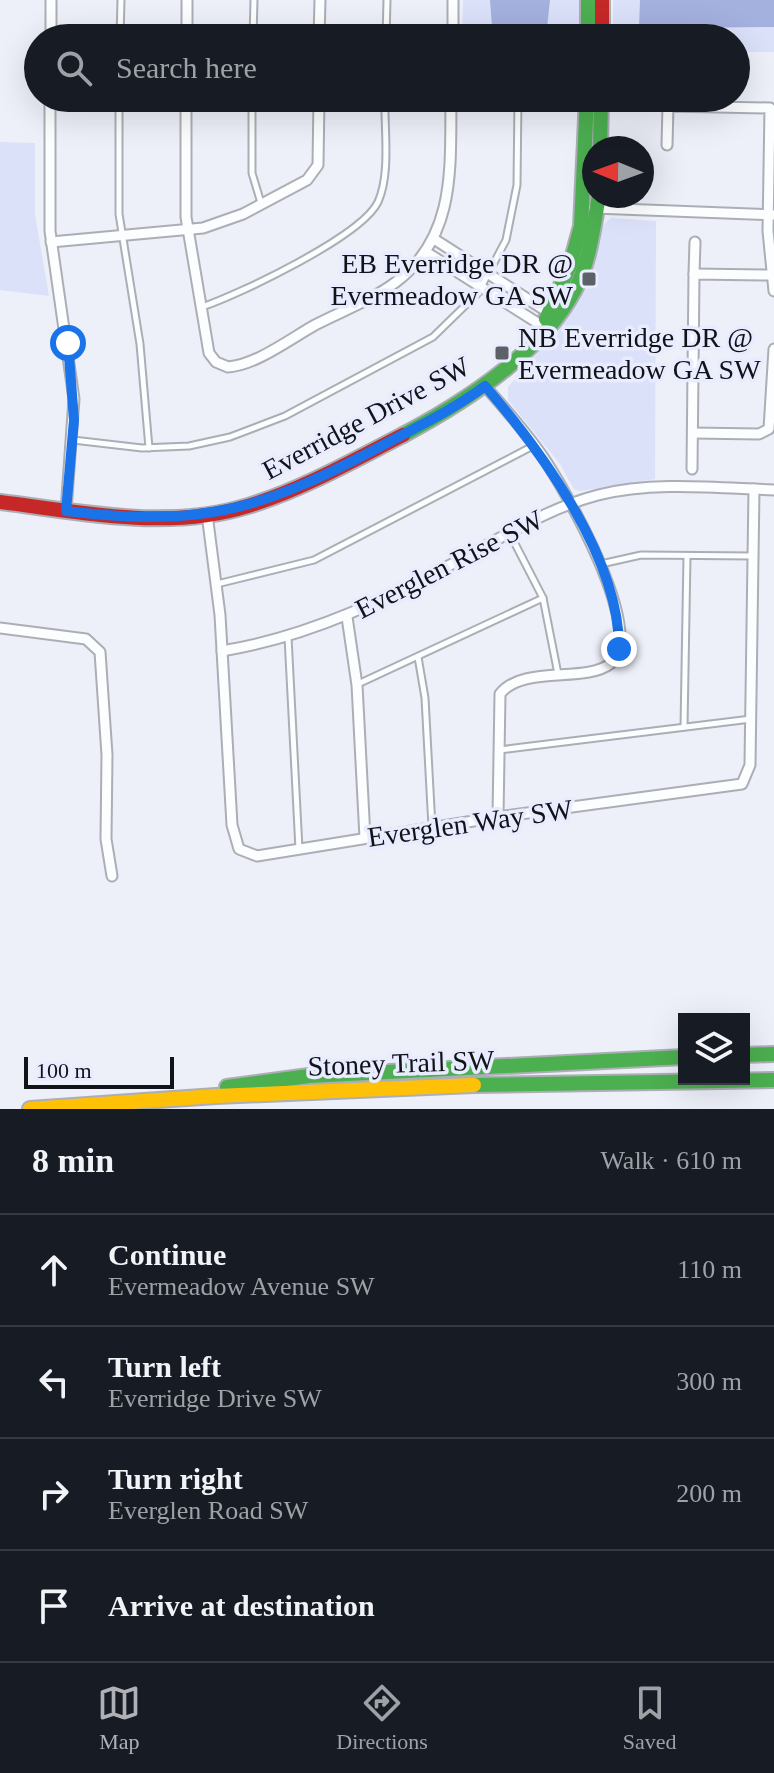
<!DOCTYPE html>
<meta charset="utf-8">
<style>
:root{--surface:#171b24;--page:#242831;--text:#f1f3f6;--muted:#9ea1a6;--line:#363941;--accent:#afb1b6}
body{margin:0;font-family:Georgia,serif;background:var(--page);color:var(--text)}
.controls{position:absolute;right:24px;bottom:24px;display:grid;overflow:hidden;border-radius:0px;box-shadow:0 8px 32px #0002}
.controls button{width:72px;height:72px;display:grid;place-items:center;padding:0;border:0;border-bottom:2px solid var(--line);background:var(--surface);color:var(--text);font:40px sans-serif}
.compass{position:absolute;left:582px;top:136px;width:72px;height:72px;border-radius:50%;background:var(--surface);box-shadow:0 8px 32px #0002;rotate:271deg}
.scale{position:absolute;left:24px;bottom:20px;width:150px;box-sizing:border-box;padding-left:8px;border:4px solid #111318;border-top:0;font-size:22px;line-height:28px;white-space:nowrap;color:#111318;-webkit-text-stroke:6px #e8ecfe;paint-order:stroke}
.stop{position:absolute;width:24px;height:24px;margin:-18px;border:6px solid #1a73e8;border-radius:50%;background:#fff}
.stop.end{background:#1a73e8;border-color:#fff;box-shadow:0 2px 8px #0008}
.list{margin:0;padding:0;list-style:none}
h2{display:flex;justify-content:space-between;align-items:center;height:104px;margin:0;padding:0 32px;font-size:34px}
h2 small{font-size:26px;font-weight:400;color:var(--muted)}
.list li{display:grid;grid-template-columns:52px 1fr auto;gap:24px;align-items:center;box-sizing:border-box;height:112px;padding:0 32px;border-top:2px solid var(--line)}
.list b{display:block;font-size:30px;white-space:nowrap}
.list p{margin:0;font-size:26px;white-space:nowrap;color:var(--muted)}
.list em{font-size:26px;font-style:normal;color:var(--muted)}
.icon{flex:none;width:44px;height:44px;fill:none;stroke:currentColor;stroke-width:2;stroke-linecap:round;stroke-linejoin:round}
.map{position:relative;flex:none;width:774px;height:1109px;overflow:hidden}
.search{position:absolute;background:var(--surface);box-shadow:0 8px 32px #0002;left:24px;right:24px;top:24px;height:88px;display:flex;align-items:center;gap:20px;box-sizing:border-box;padding:0 28px;border-radius:44px;color:var(--muted);font-size:30px}
.sheet{height:552px;background:var(--surface)}
nav{display:flex;justify-content:space-around;align-items:center;box-sizing:border-box;height:112px;border-top:2px solid var(--line);background:var(--surface);font-size:22px;color:var(--muted)}
nav a{display:grid;justify-items:center;gap:4px}
nav .on{color:var(--accent)}
.map>svg:first-child{display:block}
.green{fill:#dae1f9}
.water{fill:#a4b0de}
.lines{fill:none;stroke-linecap:round;stroke-linejoin:round}
.lane-casing{stroke:#acaeb5;stroke-width:9}
.street-casing{stroke:#acaeb5;stroke-width:13}
.fast-casing{stroke:#acaeb5;stroke-width:18}
.slow-casing{stroke:#acaeb5;stroke-width:18}
.jam-casing{stroke:#acaeb5;stroke-width:18}
.lane{stroke:#fcfdfe;stroke-width:5}
.street{stroke:#fcfdfe;stroke-width:9}
.fast{stroke:#4caf50;stroke-width:14}
.slow{stroke:#ffc107;stroke-width:14}
.jam{stroke:#c62828;stroke-width:14}
.route{stroke:#1a73e8;stroke-width:10}
.poi-dot{fill:#5e6067;stroke:#e8ecfe;stroke-width:3}
.labels{text-anchor:middle;dominant-baseline:central;stroke-width:7;stroke-linejoin:round;paint-order:stroke}
.poi-label{font-size:28px;fill:#111318;stroke:#e8ecfe;text-anchor:end}
.street-label{font-size:28px;fill:#111318;stroke:#e8ecfe}
</style>
<div class="map">
<svg width="774" height="1109" viewBox="0 0 774 1109">
<rect width="100%" height="100%" fill="#edf0f9"/>
<!-- green -->
<g class="green">
<polygon points="463,0 581,0 580,38 462,38"/>
<polygon points="613,0 774,0 774,52 736,52 736,38 613,38"/>
<polygon points="0,142 35,143 35,215 49,296 0,290"/>
<path d="M611,218L656,221L655,479L580,491L574,489L560,464L508,400V387C557,334 583,294 603,225Z"/>
</g>
<!-- water -->
<g class="water">
<polygon points="490,0 550,0 547,28 534,33 492,27"/>
<polygon points="640,0 774,0 774,27 675,28 644,34 639,28"/>
</g>
<g class="lines">
<defs>
<g id="lane">
<polyline points="120,38 121,0"/>
<polyline points="253,38 254,0"/>
<polyline points="386,38 387,0"/>
<polyline points="119,98 119,214 140,344 149,448"/>
<polyline points="252,98 252,173 261,203"/>
<path d="M202,307C240,294 362,236 378,202C391,173 384,129 385,98"/>
<polyline points="73,440 142,448 189,446 230,437 285,416 433,337 478,293 506,240 517,185 518,98"/>
<polyline points="510,534 543,598 558,674"/>
<polyline points="601,564 641,555 753,556"/>
<polyline points="217,584 314,560 533,446"/>
<polyline points="288,637 299,849"/>
<polyline points="418,657 425,698 432,827"/>
<polyline points="358,684 543,598"/>
<polyline points="684,727 687,556"/>
<polyline points="499,750 751,719"/>
</g>
<g id="street">
<polyline points="51,38 51,0"/>
<polyline points="187,38 187,0"/>
<polyline points="319,38 320,0"/>
<polyline points="453,38 453,0"/>
<polyline points="50,98 50,231 74,399 66,511"/>
<path d="M186,98V217L209,353L216,362L228,367C256,365 290,339 315,325C342,311 372,300 396,282C457,236 450,166 451,98"/>
<polyline points="667,145 668,106 770,108 768,231 774,291"/>
<polyline points="594,208 774,215"/>
<polyline points="434,239 551,314"/>
<polyline points="51,242 203,228 243,214 307,180 318,165 319,98"/>
<polyline points="426,252 544,327"/>
<polyline points="694,274 695,242"/>
<path d="M485,386C505,409 526,432 543,457C564,488 649,635 610,664C585,683 522,665 500,694L498,817"/>
<polyline points="693,433 759,434 769,429 774,349"/>
<polyline points="692,469 694,274 770,275"/>
<polyline points="207,514 220,615 232,825 239,849 257,856 498,817 742,784 750,765 754,489"/>
<polyline points="347,617 357,685 365,838"/>
<polyline points="0,628 86,639 100,652 107,755 106,839 112,876"/>
<path d="M222,651C313,636 390,597 471,554C511,532 552,507 598,495C654,481 717,488 774,490"/>
</g>
<g id="fast">
<polyline points="588,0 588,38"/>
<polyline points="600,148 601,98"/>
<polyline points="546,319 571,263 581,226 587,98"/>
<path d="M403,435C463,403 541,353 574,291C590,262 593,228 599,196"/>
<polyline points="744,1055 774,1054"/>
<polyline points="474,1085 774,1080"/>
<polyline points="227,1087 309,1076 684,1057"/>
</g>
<polyline id="slow" points="30,1109 216,1096 474,1085"/>
<g id="jam">
<polyline points="602,0 602,38"/>
<path d="M0,502C81,512 168,531 248,506C303,489 352,461 403,435"/>
</g>
</defs>
<!-- lane casing -->
<use href="#lane" class="lane-casing"/>
<!-- street casing -->
<use href="#street" class="street-casing"/>
<!-- fast casing -->
<use href="#fast" class="fast-casing"/>
<!-- slow casing -->
<use href="#slow" class="slow-casing"/>
<!-- jam casing -->
<use href="#jam" class="jam-casing"/>
<!-- lane -->
<use href="#lane" class="lane"/>
<!-- street -->
<use href="#street" class="street"/>
<!-- fast -->
<use href="#fast" class="fast"/>
<!-- slow -->
<use href="#slow" class="slow"/>
<!-- jam -->
<use href="#jam" class="jam"/>
</g>
<g class="lines">
<!-- route -->
<path class="route" d="M68,343L74,420L66,511C205,528 264,509 385,444C419,426 454,409 485,386C542,452 620,559 619,649"/>
</g>
<!-- markers -->
<g class="poi-dot">
<rect x="581" y="271" width="16" height="16" rx="4"/>
<rect x="494" y="345" width="16" height="16" rx="4"/>
</g>
<g class="labels">
<!-- poi labels -->
<g class="poi-label">
<text x="573" y="263">EB Everridge DR @<tspan x="573" dy="32">Evermeadow GA SW</tspan></text>
<text x="518" y="337" text-anchor="start">NB Everridge DR @<tspan x="518" dy="32">Evermeadow GA SW</tspan></text>
</g>
<!-- street labels -->
<g class="street-label">
<text transform="translate(366 418) rotate(-28)">Everridge Drive SW</text>
<text transform="translate(449 564) rotate(-27)">Everglen Rise SW</text>
<text transform="translate(470 823) rotate(-8)">Everglen Way SW</text>
<text transform="translate(401 1063) rotate(-2)">Stoney Trail SW</text>
</g>
</g>
</svg>
<div class="controls">
<button><svg class="icon" aria-label="layers" viewBox="0 0 24 24"><path d="M12 4l9 5-9 5-9-5zM3 14l9 5 9-5"/></svg></button>
</div>
<svg class="compass" viewBox="-18 -18 36 36"><path d="M0-13l5 13h-10z" fill="#e53935"/><path d="M0 13l5-13h-10z" fill="#9ea1a6"/></svg>
<div class="scale">100 m</div>
<div class="stop" style="left:68px;top:343px"></div>
<div class="stop end" style="left:619px;top:649px"></div>
<div class="search"><svg class="icon" aria-label="search" viewBox="0 0 24 24"><circle cx="10" cy="10" r="6"/><path d="M15 15l6 6"/></svg>Search here</div>
</div>
<section class="sheet">
<h2>8 min<small>Walk · 610 m</small></h2>
<ul class="list">
<li><svg class="icon" aria-label="ahead" viewBox="0 0 24 24"><path d="M12 20V5M6 11l6-6 6 6"/></svg><div><b>Continue</b><p>Evermeadow Avenue SW</p></div><em>110 m</em></li>
<li><svg class="icon" aria-label="left" viewBox="0 0 24 24"><path d="M17 20v-9H6M10 6l-5 5 5 5"/></svg><div><b>Turn left</b><p>Everridge Drive SW</p></div><em>300 m</em></li>
<li><svg class="icon" aria-label="right" viewBox="0 0 24 24"><path d="M7 20v-9h11M14 6l5 5-5 5"/></svg><div><b>Turn right</b><p>Everglen Road SW</p></div><em>200 m</em></li>
<li><svg class="icon" aria-label="arrive" viewBox="0 0 24 24"><path d="M6 21V4h12l-3 4 3 4H6"/></svg><div><b>Arrive at destination</b></div></li>
</ul>
</section>
<nav>
<a class="on"><svg class="icon" aria-label="map" viewBox="0 0 24 24"><path d="M3 6l6-2 6 2 6-2v14l-6 2-6-2-6 2zM9 4v14M15 6v14"/></svg>Map</a>
<a><svg class="icon" aria-label="directions" viewBox="0 0 24 24"><path d="M12 3l9 9-9 9-9-9zM9 14v-3h6M13 9l2 2-2 2"/></svg>Directions</a>
<a><svg class="icon" aria-label="saved" viewBox="0 0 24 24"><path d="M7 4h10v16l-5-4-5 4z"/></svg>Saved</a>
</nav>
